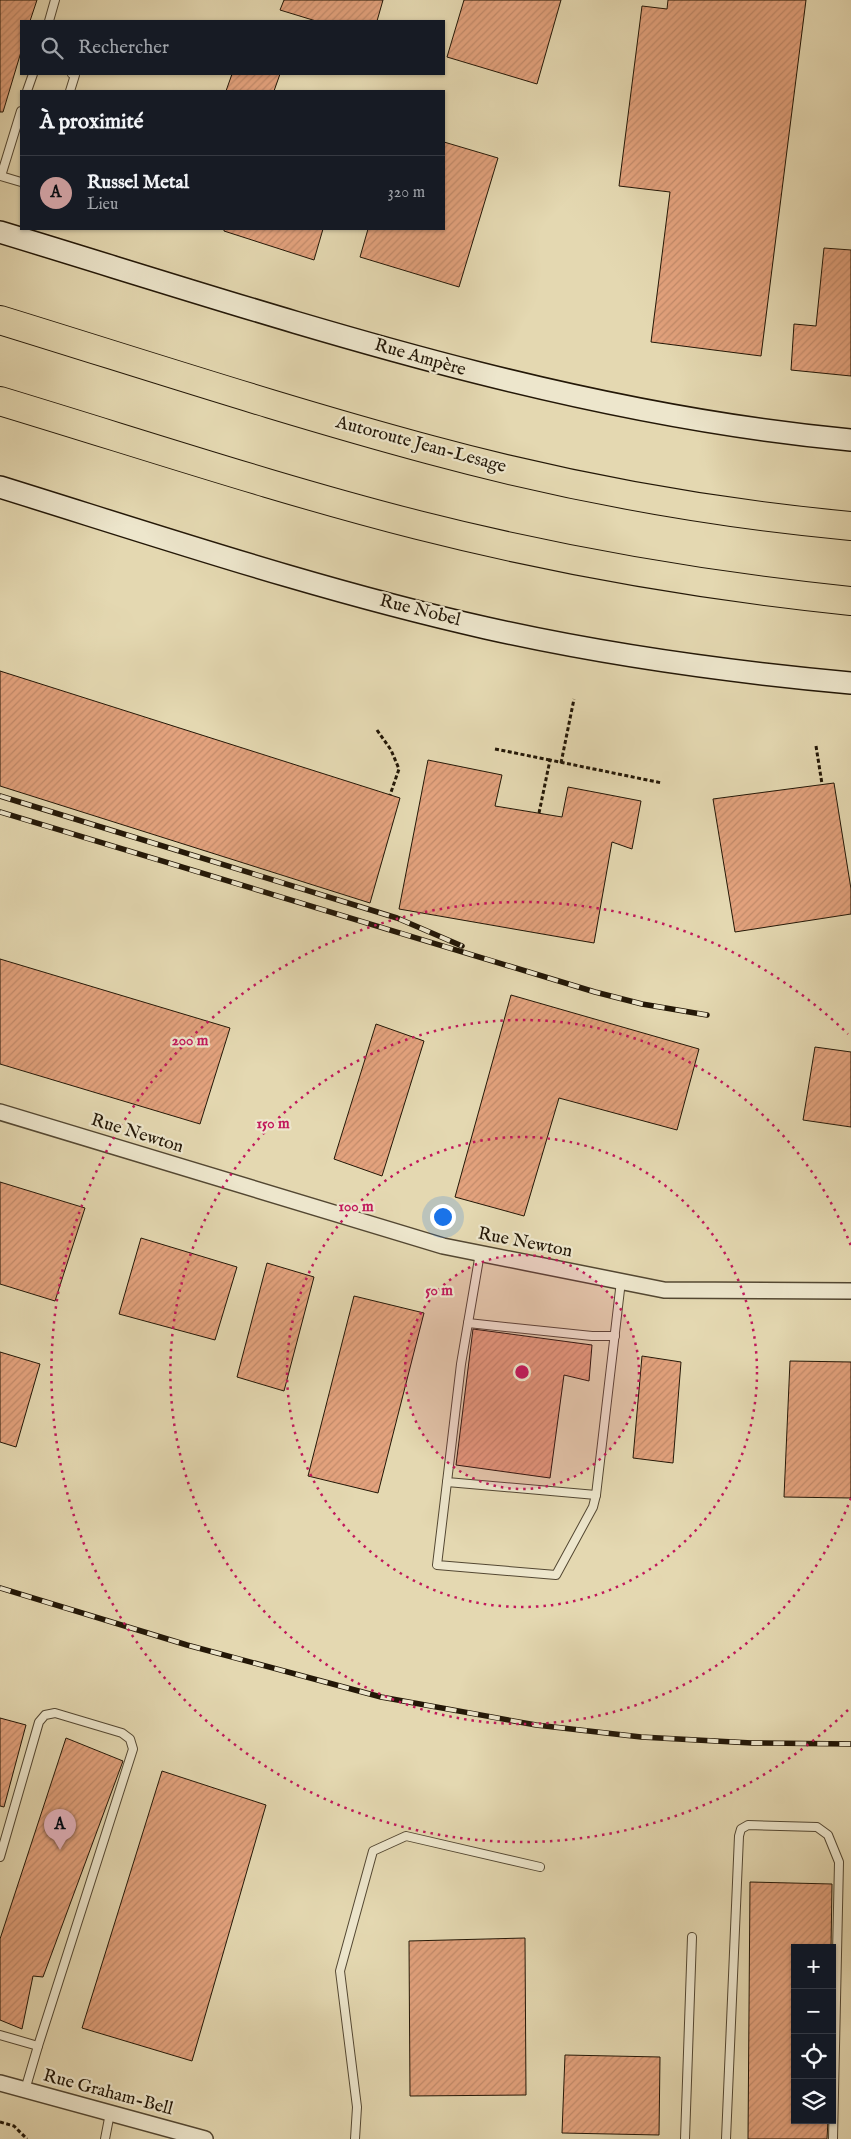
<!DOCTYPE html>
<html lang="fr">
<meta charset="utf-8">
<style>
:root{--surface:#171b24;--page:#20242c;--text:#f1f3f6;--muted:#9ea1a6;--line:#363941;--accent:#c59692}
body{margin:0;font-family:"IM FELL English",serif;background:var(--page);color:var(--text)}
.controls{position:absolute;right:15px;bottom:15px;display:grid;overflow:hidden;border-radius:0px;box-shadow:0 1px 4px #0004}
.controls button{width:45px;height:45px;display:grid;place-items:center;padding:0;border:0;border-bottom:1px solid var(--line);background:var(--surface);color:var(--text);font:25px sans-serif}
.you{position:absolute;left:442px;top:1216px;width:18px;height:18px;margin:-12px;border:4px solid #fff;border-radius:50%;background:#1a73e8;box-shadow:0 0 0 8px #1a73e833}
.badge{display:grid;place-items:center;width:32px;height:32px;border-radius:50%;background:var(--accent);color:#111;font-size:16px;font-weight:700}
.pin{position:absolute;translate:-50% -41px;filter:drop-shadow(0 1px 2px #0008)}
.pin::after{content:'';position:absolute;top:26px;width:18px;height:15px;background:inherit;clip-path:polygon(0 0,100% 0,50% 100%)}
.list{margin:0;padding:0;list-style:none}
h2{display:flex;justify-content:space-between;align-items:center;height:65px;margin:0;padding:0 20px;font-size:21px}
h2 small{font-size:16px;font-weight:400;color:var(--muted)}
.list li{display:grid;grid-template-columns:32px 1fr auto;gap:15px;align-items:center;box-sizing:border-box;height:75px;padding:0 20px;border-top:1px solid var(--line)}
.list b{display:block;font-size:19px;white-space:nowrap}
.list p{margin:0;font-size:16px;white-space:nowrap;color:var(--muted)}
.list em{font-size:16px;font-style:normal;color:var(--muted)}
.icon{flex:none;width:28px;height:28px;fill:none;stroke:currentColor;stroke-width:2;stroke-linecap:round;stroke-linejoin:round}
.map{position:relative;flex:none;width:851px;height:2139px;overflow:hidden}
.search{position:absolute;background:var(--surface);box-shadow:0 1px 4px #0004;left:20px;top:20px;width:425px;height:55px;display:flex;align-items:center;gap:12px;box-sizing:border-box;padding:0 18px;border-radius:0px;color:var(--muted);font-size:19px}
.panel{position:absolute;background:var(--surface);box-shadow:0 1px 4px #0004;left:20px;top:90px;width:425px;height:140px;border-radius:0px}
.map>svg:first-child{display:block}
.building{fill:url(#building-hatch);stroke:#231707}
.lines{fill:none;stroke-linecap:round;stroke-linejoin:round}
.lane-casing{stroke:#534732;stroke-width:10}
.street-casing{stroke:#534732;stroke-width:18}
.secondary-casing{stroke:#231707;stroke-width:24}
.highway-casing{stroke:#231707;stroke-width:30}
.path{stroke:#231707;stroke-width:3;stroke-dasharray:4 2.5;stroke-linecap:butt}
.lane{stroke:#ede6cc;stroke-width:8}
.street{stroke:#ede6cc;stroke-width:15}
.secondary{stroke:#ede6cc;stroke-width:21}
.highway{stroke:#e4d8b1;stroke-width:28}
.rail-casing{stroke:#231707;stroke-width:5.5}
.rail{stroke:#ede6cc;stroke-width:4;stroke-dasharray:11;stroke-linecap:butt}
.ring{fill:none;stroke:#c2185b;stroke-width:2.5;stroke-dasharray:2.5 5}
.labels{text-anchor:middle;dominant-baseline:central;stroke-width:4.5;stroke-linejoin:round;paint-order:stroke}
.street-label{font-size:18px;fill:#231707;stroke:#ede6cc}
.centre{fill:#c2185b;stroke:#ede6cc;stroke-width:2.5}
.ring-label{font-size:15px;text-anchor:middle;font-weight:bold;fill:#c2185b;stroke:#ede6cc;stroke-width:4.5;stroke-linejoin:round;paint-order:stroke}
</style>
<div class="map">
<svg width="851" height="2139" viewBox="0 0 851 2139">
<defs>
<pattern id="building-hatch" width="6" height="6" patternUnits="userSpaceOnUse" patternTransform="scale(1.25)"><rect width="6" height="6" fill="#e3a27d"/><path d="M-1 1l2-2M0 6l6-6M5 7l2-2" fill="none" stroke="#c28b6b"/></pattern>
</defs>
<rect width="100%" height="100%" fill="#e4d8b1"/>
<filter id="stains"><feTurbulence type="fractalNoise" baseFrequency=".004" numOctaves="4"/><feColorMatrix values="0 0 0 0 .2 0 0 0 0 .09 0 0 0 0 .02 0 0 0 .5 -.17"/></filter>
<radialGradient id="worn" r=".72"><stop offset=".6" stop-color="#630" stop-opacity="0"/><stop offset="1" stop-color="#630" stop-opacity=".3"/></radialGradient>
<!-- building -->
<g class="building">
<polygon points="0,0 37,0 30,21 21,21 21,52 3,112 0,112"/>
<polygon points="284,0 383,0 377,21 316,21 280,10"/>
<polygon points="464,0 561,0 537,84 447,57"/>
<polygon points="668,0 806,0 761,356 651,342 670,192 619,186 642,6 667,9"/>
<polygon points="232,74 280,74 274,91 226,91"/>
<polygon points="444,142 498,158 459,287 360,257 368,229 444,229"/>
<polygon points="224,229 323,229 314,260 224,231"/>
<polygon points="824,248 851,250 851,376 791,370 794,324 816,326"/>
<polygon points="0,671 400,798 370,903 0,786"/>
<polygon points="428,760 502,775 495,806 562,817 568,787 641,801 632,849 612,842 594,943 399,909"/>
<polygon points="834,783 851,889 851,914 735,932 713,799"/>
<polygon points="0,959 230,1028 200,1124 0,1064"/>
<polygon points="511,995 699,1049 677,1130 559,1098 524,1216 455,1197"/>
<polygon points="376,1024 424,1041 382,1176 334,1159"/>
<polygon points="815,1047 851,1052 851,1127 803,1120"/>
<polygon points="0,1182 85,1208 55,1301 0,1284"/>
<polygon points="141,1238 237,1267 215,1340 119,1314"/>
<polygon points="267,1263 314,1277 284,1391 237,1377"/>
<polygon points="354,1296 424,1313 378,1493 308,1476"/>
<polygon points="473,1329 592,1345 589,1381 564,1375 550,1478 456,1465"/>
<polygon points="0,1352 40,1364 16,1447 0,1442"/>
<polygon points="642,1356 681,1362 673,1463 633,1458"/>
<polygon points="790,1361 851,1362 851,1498 784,1497"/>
<polygon points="0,1718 26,1725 4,1807 0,1806"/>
<polygon points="66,1738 123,1761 43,1977 33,1976 22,2029 0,2020 0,1939"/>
<polygon points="162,1771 266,1805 192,2061 82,2028"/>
<polygon points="750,1882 832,1884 831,1948 795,1948 795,2120 828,2120 827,2139 748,2139"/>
<polygon points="525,1938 526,2095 410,2096 409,1941"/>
<polygon points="565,2055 660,2057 659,2135 562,2133"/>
</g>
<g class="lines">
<defs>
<g id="lane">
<polyline points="49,21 55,0"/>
<polyline points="27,91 33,74"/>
<polyline points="70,91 75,75 72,74"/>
<polyline points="21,111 1,176 21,182"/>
<polyline points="480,1253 461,1364 447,1482 596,1495"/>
<polyline points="468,1323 592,1336 615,1336"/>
<polyline points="447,1482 437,1565 556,1575 593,1507 596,1495 621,1281"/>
<polyline points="0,1857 39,1722 45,1715 55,1713 122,1733 130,1739 133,1749 38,2046"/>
<polyline points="0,2035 38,2046 25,2090"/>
<polyline points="105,2139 110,2113"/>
<polyline points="355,2139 357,2107 340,1971 373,1851 406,1836 540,1867"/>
<polyline points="685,2139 692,1937"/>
<polyline points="726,2139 739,1836 741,1829 748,1825 817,1827 828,1835 839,1862 833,2139"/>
</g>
<g id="street">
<polyline points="0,1112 443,1246 664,1290 851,1291"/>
<polyline points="0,2083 205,2139"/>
</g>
<g id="secondary">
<path d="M0,232C280,317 558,413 851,440"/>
<path d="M0,487C161,537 322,591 486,628C606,655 729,672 851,683"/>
</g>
<g id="highway">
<path d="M0,320C143,364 286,411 431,450C568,487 709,513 851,526"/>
<path d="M0,401C139,443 277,489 418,525C560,561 705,586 851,601"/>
</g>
</defs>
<!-- lane casing -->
<use href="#lane" class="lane-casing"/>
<!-- street casing -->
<use href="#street" class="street-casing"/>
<!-- secondary casing -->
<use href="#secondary" class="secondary-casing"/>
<!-- highway casing -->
<use href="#highway" class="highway-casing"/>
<!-- path -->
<g class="path">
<polyline points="377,730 391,750 399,769 390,795"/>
<polyline points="816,746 822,784"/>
<polyline points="495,749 550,760"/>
<polyline points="561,763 574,699"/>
<polyline points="539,813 550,760 662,783"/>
<polyline points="0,2122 14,2126 27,2139"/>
</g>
<!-- lane -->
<use href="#lane" class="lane"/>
<!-- street -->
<use href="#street" class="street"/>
<!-- secondary -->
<use href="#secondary" class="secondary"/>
<!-- highway -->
<use href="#highway" class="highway"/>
<defs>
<g id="rail">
<polyline points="0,796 397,918 462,946"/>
<polyline points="0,812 595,992 642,1004 707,1015"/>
<polyline points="0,1588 187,1645 381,1697 536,1725 641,1737 752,1743 851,1744"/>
</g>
</defs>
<!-- rail casing -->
<use href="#rail" class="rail-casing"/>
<!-- rail -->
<use href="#rail" class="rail"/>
</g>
<!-- distance rings -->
<circle cx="522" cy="1372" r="117" fill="#c2185b" fill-opacity=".12"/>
<g class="ring">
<circle cx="522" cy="1372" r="117"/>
<circle cx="522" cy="1372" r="235"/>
<path d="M851 1498A352 352 0 1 1 851 1246"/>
<path d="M848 1710A470 470 0 1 1 848 1034"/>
</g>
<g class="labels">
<!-- street labels -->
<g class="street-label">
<text transform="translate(420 358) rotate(16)">Rue Ampère</text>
<text transform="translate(421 445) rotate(15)">Autoroute Jean-Lesage</text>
<text transform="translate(420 611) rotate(14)">Rue Nobel</text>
<text transform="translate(137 1134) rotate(17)">Rue Newton</text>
<text transform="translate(525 1243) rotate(11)">Rue Newton</text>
<text transform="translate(108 2093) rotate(15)">Rue Graham-Bell</text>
</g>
</g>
<circle cx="522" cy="1372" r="8" class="centre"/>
<g class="ring-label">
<text x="190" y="1045">200 m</text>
<text x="273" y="1128">150 m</text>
<text x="356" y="1211">100 m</text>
<text x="439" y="1295">50 m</text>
</g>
<rect width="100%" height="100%" filter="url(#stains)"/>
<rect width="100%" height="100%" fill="url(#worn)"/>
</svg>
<div class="controls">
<button>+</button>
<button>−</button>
<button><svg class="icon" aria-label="locate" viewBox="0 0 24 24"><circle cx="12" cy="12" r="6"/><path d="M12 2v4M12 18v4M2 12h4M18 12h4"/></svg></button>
<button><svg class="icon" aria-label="layers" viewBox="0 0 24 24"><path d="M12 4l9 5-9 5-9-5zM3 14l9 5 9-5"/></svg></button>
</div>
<div class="you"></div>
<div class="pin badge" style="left:60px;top:1850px">A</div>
<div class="search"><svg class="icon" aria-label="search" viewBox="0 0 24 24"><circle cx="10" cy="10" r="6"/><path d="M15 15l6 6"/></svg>Rechercher</div>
<section class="panel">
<h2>À proximité<small></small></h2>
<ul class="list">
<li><span class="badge">A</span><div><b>Russel Metal</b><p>Lieu</p></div><em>320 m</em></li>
</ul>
</section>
</div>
